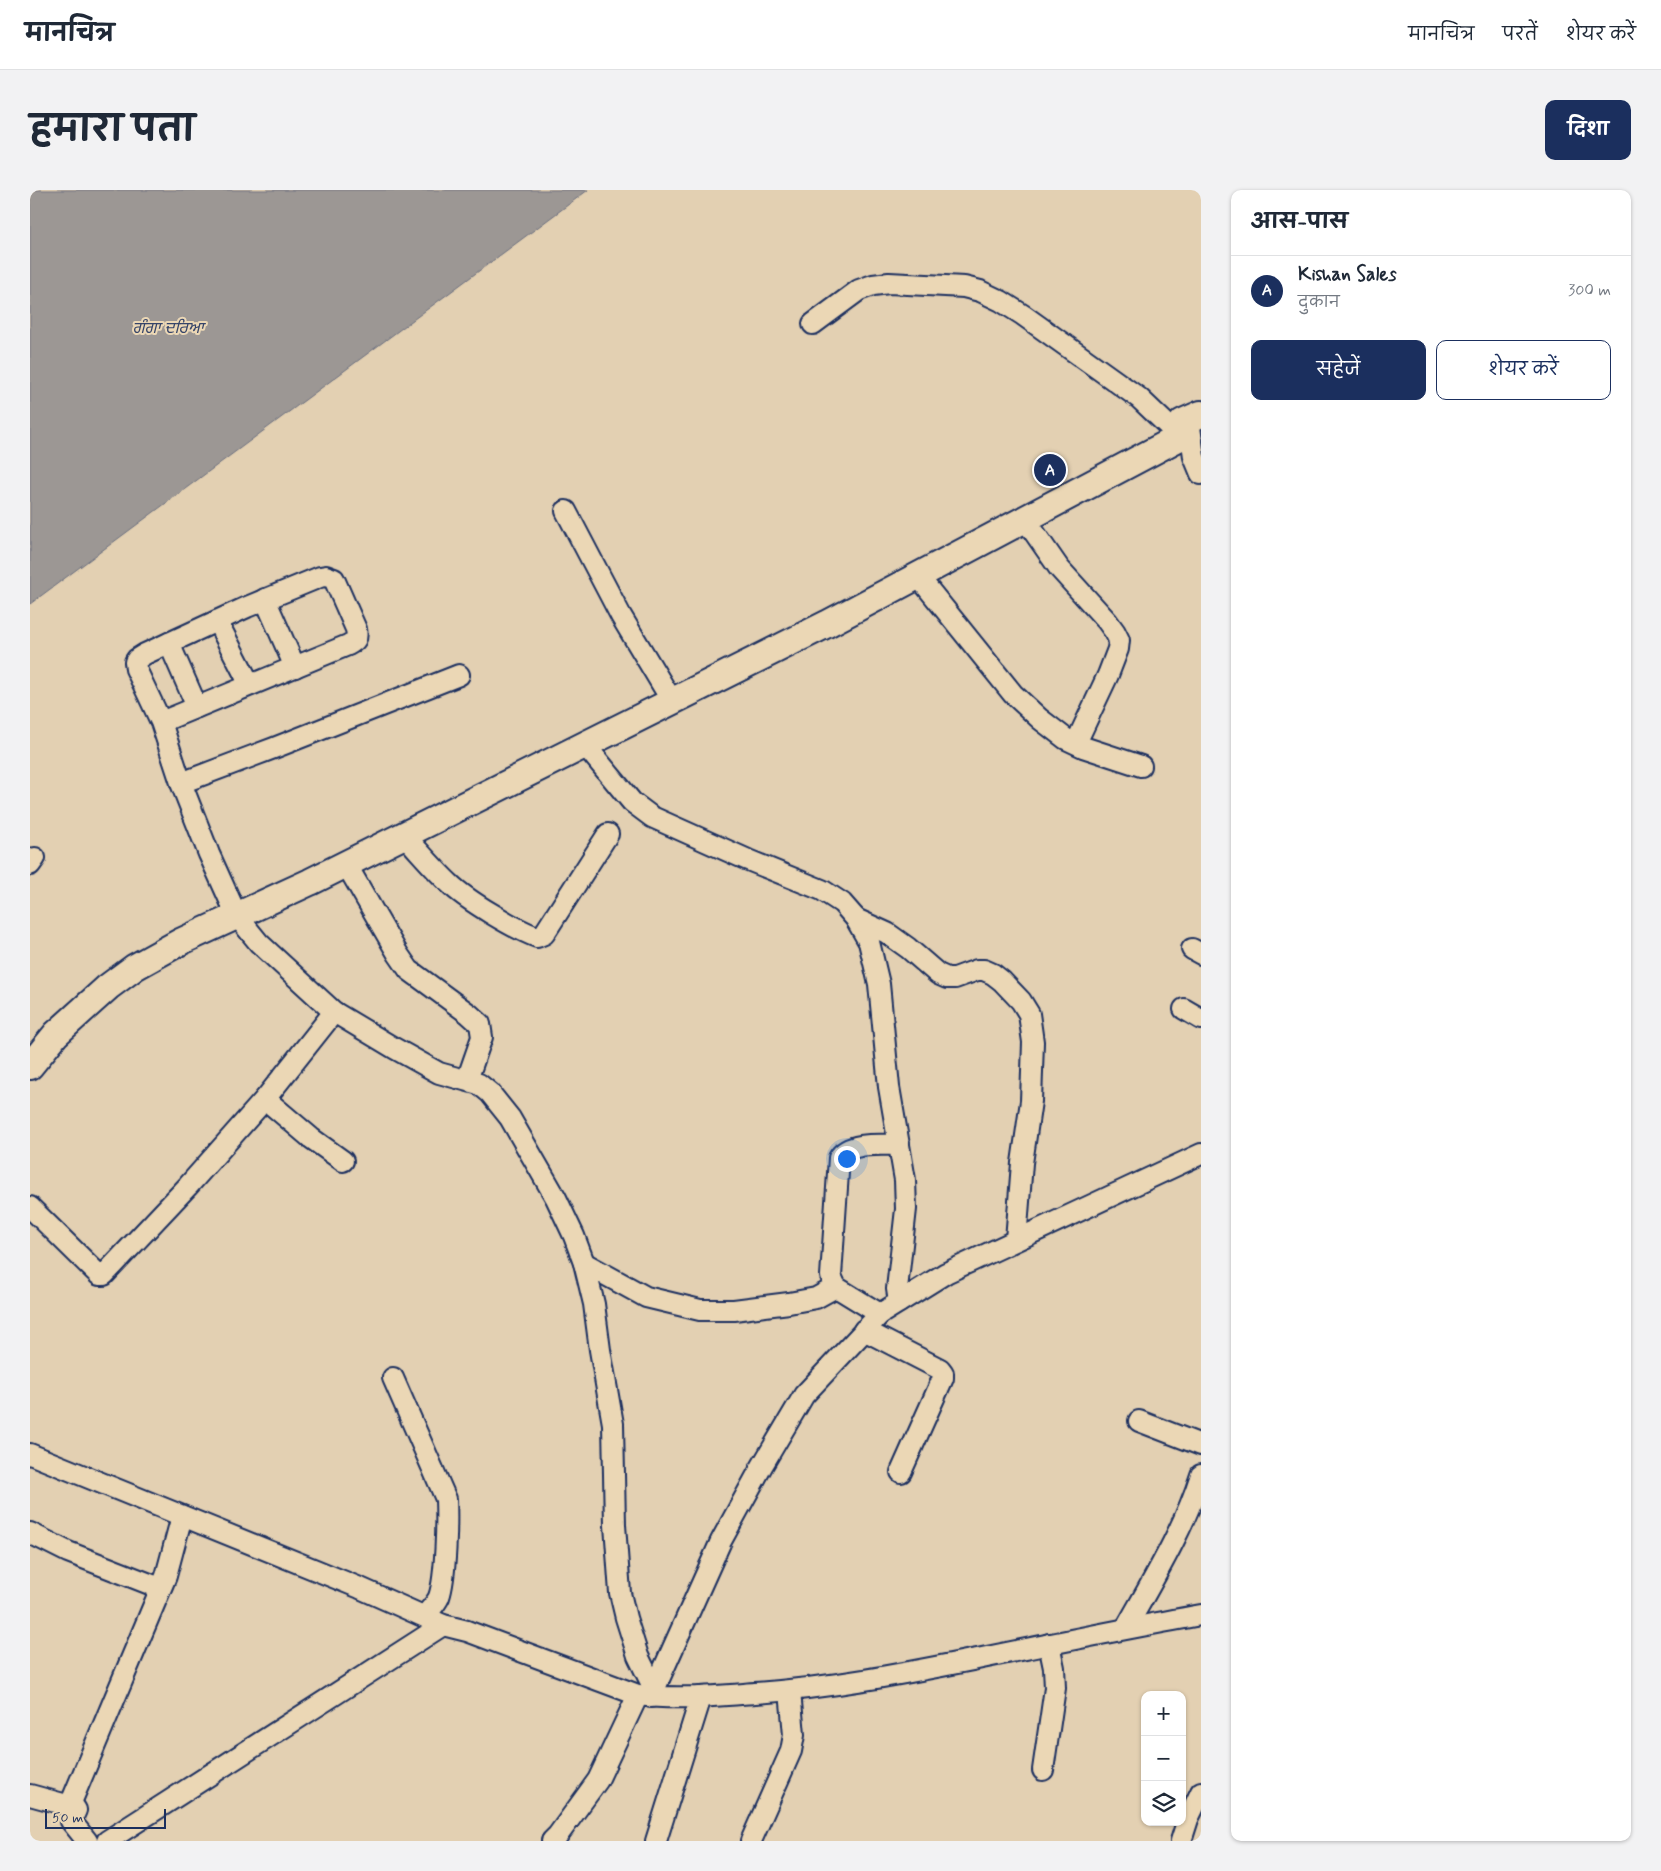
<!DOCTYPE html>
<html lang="hi">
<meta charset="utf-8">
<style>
:root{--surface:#fff;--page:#f2f2f3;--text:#1f2937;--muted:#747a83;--line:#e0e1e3;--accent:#1b2f5e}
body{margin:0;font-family:Mynerve,"Playpen Sans Deva","Noto Sans Gurmukhi",sans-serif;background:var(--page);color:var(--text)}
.controls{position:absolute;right:15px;bottom:15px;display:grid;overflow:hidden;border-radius:10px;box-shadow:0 1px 4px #0004}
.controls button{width:45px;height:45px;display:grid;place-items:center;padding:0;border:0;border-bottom:1px solid var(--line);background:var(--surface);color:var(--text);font:25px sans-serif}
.scale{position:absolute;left:15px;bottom:12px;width:121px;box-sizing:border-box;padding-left:5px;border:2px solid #1b2f5e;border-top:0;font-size:14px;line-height:18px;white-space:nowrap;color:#1b2f5e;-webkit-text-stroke:4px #ebd7b5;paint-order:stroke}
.you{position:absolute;left:816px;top:968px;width:18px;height:18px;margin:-12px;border:4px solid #fff;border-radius:50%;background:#1a73e8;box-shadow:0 0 0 8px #1a73e833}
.badge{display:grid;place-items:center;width:32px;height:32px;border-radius:50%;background:var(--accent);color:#fff;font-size:16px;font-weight:700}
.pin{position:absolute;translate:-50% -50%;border:2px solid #fff;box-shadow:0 1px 5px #0006}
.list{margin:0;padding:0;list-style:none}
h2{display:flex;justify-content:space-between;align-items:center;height:65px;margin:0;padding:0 20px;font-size:21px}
h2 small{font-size:16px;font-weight:400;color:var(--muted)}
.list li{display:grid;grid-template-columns:32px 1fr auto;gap:15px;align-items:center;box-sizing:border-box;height:70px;padding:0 20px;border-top:1px solid var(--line)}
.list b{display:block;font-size:19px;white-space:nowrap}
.list p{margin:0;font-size:16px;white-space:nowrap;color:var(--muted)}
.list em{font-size:16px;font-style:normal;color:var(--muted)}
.actions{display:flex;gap:10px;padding:15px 20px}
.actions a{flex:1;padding:11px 0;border:1px solid var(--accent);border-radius:10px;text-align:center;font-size:18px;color:var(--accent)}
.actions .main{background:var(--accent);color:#fff}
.icon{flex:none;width:28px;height:28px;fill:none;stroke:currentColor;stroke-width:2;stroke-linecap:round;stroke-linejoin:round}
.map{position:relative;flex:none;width:1171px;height:1651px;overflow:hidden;border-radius:10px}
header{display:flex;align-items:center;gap:30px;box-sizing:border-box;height:70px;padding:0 25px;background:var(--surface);border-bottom:1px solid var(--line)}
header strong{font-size:24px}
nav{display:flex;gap:28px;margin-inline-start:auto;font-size:18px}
.intro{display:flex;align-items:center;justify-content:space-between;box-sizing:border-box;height:120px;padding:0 30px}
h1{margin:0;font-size:35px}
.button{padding:12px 22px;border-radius:10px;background:var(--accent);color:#fff;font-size:18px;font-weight:700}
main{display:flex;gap:30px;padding:0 30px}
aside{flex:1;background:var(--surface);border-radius:10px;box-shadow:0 1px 4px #0004}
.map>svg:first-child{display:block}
.water{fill:#9c9794;stroke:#686d7e}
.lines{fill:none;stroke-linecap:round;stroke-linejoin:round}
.minor-casing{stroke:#1b2f5e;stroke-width:24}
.major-casing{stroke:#1b2f5e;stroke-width:30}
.minor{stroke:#ebd7b5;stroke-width:20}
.major{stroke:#ebd7b5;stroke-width:26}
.labels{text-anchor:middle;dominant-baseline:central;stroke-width:4;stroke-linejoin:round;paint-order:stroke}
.water-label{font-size:16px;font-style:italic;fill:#354469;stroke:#ebd7b5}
</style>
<header>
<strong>मानचित्र</strong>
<nav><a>मानचित्र</a><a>परतें</a><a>शेयर करें</a></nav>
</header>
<div class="intro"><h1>हमारा पता</h1><a class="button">दिशा</a></div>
<main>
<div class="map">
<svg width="1171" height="1651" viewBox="0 0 1171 1651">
<rect width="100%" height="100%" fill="#e3d0b2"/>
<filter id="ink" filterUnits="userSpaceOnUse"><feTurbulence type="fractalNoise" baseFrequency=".02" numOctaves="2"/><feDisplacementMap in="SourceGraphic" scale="10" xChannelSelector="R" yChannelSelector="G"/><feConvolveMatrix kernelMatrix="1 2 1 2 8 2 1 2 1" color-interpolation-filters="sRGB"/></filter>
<g filter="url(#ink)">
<!-- water -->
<polygon class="water" points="0,0 558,0 0,414"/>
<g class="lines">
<defs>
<g id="minor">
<polyline points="783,134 829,100 843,95 859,93 934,97 950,101 971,111 993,125 1109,208 1150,247"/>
<polyline points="1160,237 1164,267 1171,284"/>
<polyline points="536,321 591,426 642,511"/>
<polyline points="995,329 1029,378 1077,431 1085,442 1089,450 1088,459 1078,485 1046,553"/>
<polyline points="888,386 983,504 1010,529 1036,549 1053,557 1111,576"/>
<polyline points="235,409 265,477"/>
<polyline points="187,431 220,495"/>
<polyline points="139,453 167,517"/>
<path d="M131,532L318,455C326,451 328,449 326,439L304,389L296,386L290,387L217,417L115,464L107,469L105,472L106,479L131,532L151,593L179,664L207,726L229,753L304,822L364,858L409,883L449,894L460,903L480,928L526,1008L544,1046L554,1073L564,1114L570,1160L583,1234L585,1335L590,1403L596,1428L608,1466L625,1501"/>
<polyline points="555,555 602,612 622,627 718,670 792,700 812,713 826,729 839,752 849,794 859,897 875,990 876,1019 867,1099 869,1112"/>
<polyline points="151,593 244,558 429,485"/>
<path d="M374,645C389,661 403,678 419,693C436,710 485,739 507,747L514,744L578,644"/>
<polyline points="316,674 368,764 379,780 439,824 450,834 452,847 437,890"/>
<polyline points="0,675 5,668"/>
<polyline points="826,729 857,743 878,758 908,784 917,788 925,788 947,780 954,780 963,784 972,791 991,811 999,824 1003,852 1001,911 992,973 986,1050"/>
<polyline points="1162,759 1171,764"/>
<polyline points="1154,819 1171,829"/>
<polyline points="235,909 281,948 313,971"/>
<polyline points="0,1017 69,1085 74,1085 158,996 235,909 304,822"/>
<polyline points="554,1073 616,1107 670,1120 704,1120 759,1113 786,1108 806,1097"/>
<path d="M850,1124L806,1097L801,1086L809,968C818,951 853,955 869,955"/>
<polyline points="834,1140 910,1179 913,1183 913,1188 871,1282"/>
<path d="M363,1188L416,1309C417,1332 416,1387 409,1407C406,1414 399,1420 395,1426"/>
<polyline points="1109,1231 1171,1255"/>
<path d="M0,1264L330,1398L413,1435L437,1441L608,1505C646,1510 686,1506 725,1503C802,1498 876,1483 952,1468C1025,1453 1098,1438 1171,1425"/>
<polyline points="0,1343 38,1362 130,1398"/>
<path d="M1096,1438C1124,1388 1154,1339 1171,1285"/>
<polyline points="621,1507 691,1351 732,1276 774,1205 850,1124 916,1083 1171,964"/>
<polyline points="1013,1580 1025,1498 1024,1478 1019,1454"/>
<polyline points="0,1605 44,1617 46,1620 41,1631 57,1651"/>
<polyline points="40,1615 136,1386 152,1326"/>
<polyline points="77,1651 413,1435"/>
<polyline points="522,1651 528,1645 568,1590 608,1505"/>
<polyline points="626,1651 671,1507"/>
<polyline points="721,1651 761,1561 764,1545 760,1501"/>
<polyline points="1151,1651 1158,1629 1171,1602"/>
</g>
<polyline id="major" points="0,876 26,844 78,797 105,777 150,752 280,692 797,434 1150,247 1153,232 1171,224"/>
</defs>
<!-- minor casing -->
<use href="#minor" class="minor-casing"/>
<!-- major casing -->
<use href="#major" class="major-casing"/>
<!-- minor -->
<use href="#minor" class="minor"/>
<!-- major -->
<use href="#major" class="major"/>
</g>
</g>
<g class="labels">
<!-- water labels -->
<g class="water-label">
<text x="138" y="138">ਗੰਗਾ ਦਰਿਆ</text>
</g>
</g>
</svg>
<div class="controls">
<button>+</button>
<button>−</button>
<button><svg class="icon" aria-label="layers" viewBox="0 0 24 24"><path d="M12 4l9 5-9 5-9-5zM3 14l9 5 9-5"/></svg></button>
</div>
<div class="scale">50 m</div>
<div class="you"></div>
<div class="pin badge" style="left:1020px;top:280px">A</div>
</div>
<aside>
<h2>आस-पास<small></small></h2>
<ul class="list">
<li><span class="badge">A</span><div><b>Kishan Sales</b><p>दुकान</p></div><em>300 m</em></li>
</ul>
<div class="actions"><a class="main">सहेजें</a><a>शेयर करें</a></div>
</aside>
</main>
